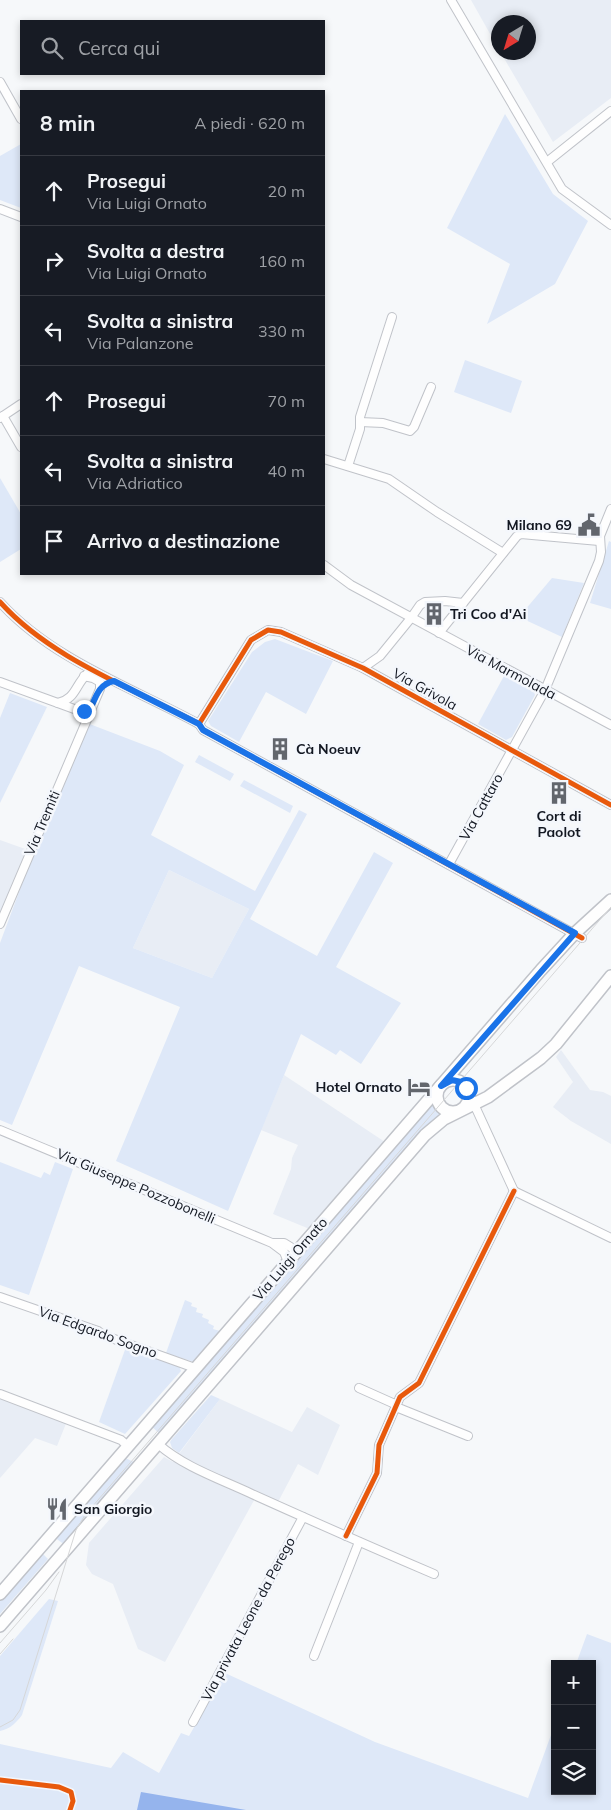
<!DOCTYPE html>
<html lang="it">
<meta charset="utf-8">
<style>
:root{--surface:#171b24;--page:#242831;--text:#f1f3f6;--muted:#9ea1a6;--line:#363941}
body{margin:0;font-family:Mulish,sans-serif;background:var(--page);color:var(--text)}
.controls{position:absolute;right:15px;bottom:15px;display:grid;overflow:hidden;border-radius:0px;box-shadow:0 2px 8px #0003}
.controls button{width:45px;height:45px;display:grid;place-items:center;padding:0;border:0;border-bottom:1px solid var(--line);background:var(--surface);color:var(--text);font:25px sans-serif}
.compass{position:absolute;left:491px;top:15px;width:45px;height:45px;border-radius:50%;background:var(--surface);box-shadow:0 2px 8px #0003;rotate:218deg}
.stop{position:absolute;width:15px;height:15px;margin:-11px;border:4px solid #1a73e8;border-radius:50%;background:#fff}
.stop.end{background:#1a73e8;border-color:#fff;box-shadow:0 1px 5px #0008}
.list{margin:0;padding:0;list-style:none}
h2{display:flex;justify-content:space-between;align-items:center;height:65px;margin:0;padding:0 20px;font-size:21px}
h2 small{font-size:16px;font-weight:400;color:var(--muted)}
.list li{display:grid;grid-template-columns:32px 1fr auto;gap:15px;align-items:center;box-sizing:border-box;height:70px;padding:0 20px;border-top:1px solid var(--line)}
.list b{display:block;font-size:19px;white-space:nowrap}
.list p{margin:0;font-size:16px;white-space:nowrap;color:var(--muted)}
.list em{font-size:16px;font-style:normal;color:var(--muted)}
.icon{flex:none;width:28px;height:28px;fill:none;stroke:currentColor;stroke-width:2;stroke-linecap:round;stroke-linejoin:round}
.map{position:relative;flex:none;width:611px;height:1810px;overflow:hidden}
.search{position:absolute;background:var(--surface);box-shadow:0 2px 8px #0003;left:20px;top:20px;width:305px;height:55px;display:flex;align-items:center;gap:12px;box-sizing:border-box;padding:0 18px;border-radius:0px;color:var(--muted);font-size:19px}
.panel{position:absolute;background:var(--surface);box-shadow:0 2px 8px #0003;left:20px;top:90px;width:305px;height:485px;border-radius:0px}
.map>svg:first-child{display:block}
.built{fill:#e8edf5}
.green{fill:#dee8f8;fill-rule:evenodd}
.water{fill:#95b4ed}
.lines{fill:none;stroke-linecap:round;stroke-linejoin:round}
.minor-casing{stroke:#c0c3c9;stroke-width:10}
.secondary-casing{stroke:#c0c3c9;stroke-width:14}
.minor{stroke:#fefefe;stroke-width:8}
.secondary{stroke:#fefefe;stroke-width:11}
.tram{stroke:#d6d7d8;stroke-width:1}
.cycleway-casing{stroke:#f4f7fc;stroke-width:8}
.cycleway{stroke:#e8590c;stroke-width:5}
.route{stroke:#1a73e8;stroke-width:6}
.labels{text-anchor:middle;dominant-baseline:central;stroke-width:5;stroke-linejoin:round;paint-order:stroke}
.poi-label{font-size:14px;font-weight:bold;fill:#121721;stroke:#f4f7fc;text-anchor:start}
.street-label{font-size:14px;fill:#121721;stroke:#f4f7fc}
</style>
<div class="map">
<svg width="611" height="1810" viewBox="0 0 611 1810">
<rect width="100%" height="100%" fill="#f6f8fa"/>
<!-- built -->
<g class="built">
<polygon points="471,0 611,0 611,98 553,142 501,53 528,52 528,22 498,22 498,48"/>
<polygon points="0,840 28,850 0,919"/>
<polygon points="169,870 249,909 212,978 133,948"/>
<polygon points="561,1050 590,1090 603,1092 611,1096 611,1144 571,1121 553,1107 573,1082 556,1057"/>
<polygon points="284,1075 388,1144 312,1230 273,1214 291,1169 292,1158 298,1145 261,1130"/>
<polygon points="0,1396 67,1421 57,1446 35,1438 0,1478"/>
<polygon points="220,1399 292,1432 307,1407 340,1425 318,1475 298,1464 278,1502 258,1493 165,1662 138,1649 113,1584 92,1574 86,1565 89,1543 164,1457 173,1462"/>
</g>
<!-- green -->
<g class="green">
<polygon points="505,114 553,194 588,221 555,284 487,324 510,264 447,228"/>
<polygon points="21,144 21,208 0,200 0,156"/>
<polygon points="465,360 522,381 511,413 454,392"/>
<polygon points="0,478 21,514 21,549 0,562"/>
<polygon points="609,541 611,542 611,609 590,603"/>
<polygon points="552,578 584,583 562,637 519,617"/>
<polygon points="275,639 333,661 306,714 266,692 239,742 211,726 208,721 252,652 265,642"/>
<polygon points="505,674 533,689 535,695 512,737 506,740 478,724"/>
<polygon points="10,693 47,707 0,803 0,718"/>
<path d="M87,723L160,751L184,765L151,835L255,891L299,810L307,814L250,919L317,956L374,852L393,863L336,967L401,1003L361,1064L340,1050L336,1055L301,1034L228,1211L116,1161L180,1007L79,966L12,1125L0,1120V943L34,852ZM169,870L249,909L212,978L133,948Z"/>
<polygon points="199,755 234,774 230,781 195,762"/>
<polygon points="244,780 293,806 290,813 240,786"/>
<polygon points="434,1102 444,1115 306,1267 303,1266 259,1316 261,1319 161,1435 150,1425 250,1310 253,1312 298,1260 295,1258"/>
<polygon points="0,1162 41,1178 44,1172 50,1175 55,1162 73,1169 29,1295 0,1285"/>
<polygon points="185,1300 192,1303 191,1306 197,1308 196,1312 203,1314 202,1317 209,1320 208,1323 214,1326 213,1329 220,1331 194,1362 166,1353"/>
<polygon points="126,1347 179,1366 181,1371 125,1434 99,1422"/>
<polygon points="211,1395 220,1399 179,1453 172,1448 170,1442 172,1439"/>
<polygon points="123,1457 136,1463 65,1545 54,1537"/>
<polygon points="43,1554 48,1559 0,1614 0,1599 40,1555"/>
<path d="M49,1599L58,1601L22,1715C16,1723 10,1729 0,1731V1656Z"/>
<polygon points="587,1634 611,1643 611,1810 0,1810 0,1744 111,1768 123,1752 159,1773 181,1733 189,1736 225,1673 375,1742 528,1798 555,1724 555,1791 592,1791 592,1664 576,1664"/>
</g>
<!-- water -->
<polygon class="water" points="141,1792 246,1810 137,1810"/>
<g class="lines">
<defs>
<g id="minor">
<polyline points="451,0 562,189 611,225"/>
<polyline points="0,82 21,119"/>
<polyline points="547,162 611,111"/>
<polyline points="0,209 21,217"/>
<polyline points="3,416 21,447"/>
<polyline points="0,418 21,404"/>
<polyline points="360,422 383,423 410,431 414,427 431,387"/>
<polyline points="324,459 389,479 437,512 503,553"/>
<polyline points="348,466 360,429 360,417 392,317"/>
<polyline points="324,565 351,585 611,725"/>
<path d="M0,602C51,659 133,688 199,724L203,730L582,938"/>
<polyline points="439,633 517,536 521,534 599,541"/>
<polyline points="363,668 380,656 411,618 420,605 425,602 445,601 463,603"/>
<polyline points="0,682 77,710 89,709"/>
<path d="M58,703C76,699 75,685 87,674"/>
<polyline points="199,724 251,640 268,630 281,632 363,668 611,805"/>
<polyline points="449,864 545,690 599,561 601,552 600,536 611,509"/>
<polyline points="0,924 100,689 100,682 93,678 84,676"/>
<polyline points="468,1091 514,1191"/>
<polyline points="0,1130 272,1243 284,1252 288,1262"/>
<polyline points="514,1191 611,1238"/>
<polyline points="273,1243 284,1243 297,1251"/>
<polyline points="0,1297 98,1331 103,1335 195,1368"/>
<polyline points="359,1388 397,1405"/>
<polyline points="0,1394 121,1440 128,1446"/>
<polyline points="396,1407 468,1436"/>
<path d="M158,1444C184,1467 220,1479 252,1494C312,1521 373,1548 434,1574"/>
<polyline points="346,1536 377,1473 379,1445 400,1397 419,1383 514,1191"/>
<polyline points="314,1656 359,1542"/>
<polyline points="193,1722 303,1517"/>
</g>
<g id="secondary">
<circle cx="453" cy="1096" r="16"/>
<polyline points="0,1594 541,970 575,933 611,900"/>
<polyline points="0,1626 425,1135 444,1119 488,1097 541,1058 556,1044 611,976"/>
</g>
</defs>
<!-- minor casing -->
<use href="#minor" class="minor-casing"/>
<!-- secondary casing -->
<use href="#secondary" class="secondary-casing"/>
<!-- minor -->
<use href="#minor" class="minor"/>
<!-- secondary -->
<use href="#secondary" class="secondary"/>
<!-- tram -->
<g class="tram">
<polyline points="0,1643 46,1590 59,1572"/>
<polyline points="0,1654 13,1639"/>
<polyline points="0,1727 13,1720 20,1710 76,1530 85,1515 611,907"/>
</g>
<defs>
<g id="cycleway">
<path d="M0,602C51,659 133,688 199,724L203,730L582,938"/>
<polyline points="199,724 251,640 268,630 281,632 363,668 611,805"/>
<polyline points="346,1536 377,1473 379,1445 400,1397 419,1383 514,1191"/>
<polyline points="0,1780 59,1787 71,1792 73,1801 70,1810"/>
</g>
</defs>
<!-- cycleway casing -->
<use href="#cycleway" class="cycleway-casing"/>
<!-- cycleway -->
<use href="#cycleway" class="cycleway"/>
</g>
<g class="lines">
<!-- route -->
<path class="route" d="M84,711L90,710C96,696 99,684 114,681L199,724L203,730L575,933L441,1086L452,1080L461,1082L466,1088"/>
</g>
<!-- icons -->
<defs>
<symbol id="civic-bare" viewBox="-9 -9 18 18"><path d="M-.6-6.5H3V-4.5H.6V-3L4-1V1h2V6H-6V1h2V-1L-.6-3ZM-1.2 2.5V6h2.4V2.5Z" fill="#62666d" stroke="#f4f7fc" stroke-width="2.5" paint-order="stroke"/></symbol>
<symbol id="building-bare" viewBox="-9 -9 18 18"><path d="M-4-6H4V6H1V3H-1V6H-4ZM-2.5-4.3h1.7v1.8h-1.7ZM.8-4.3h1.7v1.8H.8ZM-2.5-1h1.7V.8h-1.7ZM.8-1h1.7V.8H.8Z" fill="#62666d" stroke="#f4f7fc" stroke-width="2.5" paint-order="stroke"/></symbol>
<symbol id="hotel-bare" viewBox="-9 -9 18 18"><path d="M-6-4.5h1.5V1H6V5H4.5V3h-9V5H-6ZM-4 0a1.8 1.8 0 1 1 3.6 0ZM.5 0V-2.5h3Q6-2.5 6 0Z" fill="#62666d" stroke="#f4f7fc" stroke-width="2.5" paint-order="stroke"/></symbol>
<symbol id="restaurant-bare" viewBox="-9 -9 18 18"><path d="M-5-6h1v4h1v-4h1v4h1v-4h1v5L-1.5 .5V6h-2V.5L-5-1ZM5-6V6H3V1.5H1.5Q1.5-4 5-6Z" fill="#62666d" stroke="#f4f7fc" stroke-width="2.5" paint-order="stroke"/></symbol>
</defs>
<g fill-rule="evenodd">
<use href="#civic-bare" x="573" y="509" width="32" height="32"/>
<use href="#building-bare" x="418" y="598" width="32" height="32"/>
<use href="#building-bare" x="264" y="733" width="32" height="32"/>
<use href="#building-bare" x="543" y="777" width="32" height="32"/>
<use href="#hotel-bare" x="403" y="1071" width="32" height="32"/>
<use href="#restaurant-bare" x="41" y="1493" width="32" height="32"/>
</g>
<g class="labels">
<!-- poi labels -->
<g class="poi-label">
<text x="572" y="525" text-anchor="end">Milano 69</text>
<text x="450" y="614">Tri Coo d'Ai</text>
<text x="296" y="749">Cà Noeuv</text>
<text x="559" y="816" text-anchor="middle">Cort di<tspan x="559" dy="16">Paolot</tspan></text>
<text x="402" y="1087" text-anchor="end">Hotel Ornato</text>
<text x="74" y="1509">San Giorgio</text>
</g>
<!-- street labels -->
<g class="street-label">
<text transform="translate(511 672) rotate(28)">Via Marmolada</text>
<text transform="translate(425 689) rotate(29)">Via Grivola</text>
<text transform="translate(481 807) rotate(-61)">Via Cattaro</text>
<text transform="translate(42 823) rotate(-67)">Via Tremiti</text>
<text transform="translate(136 1186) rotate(23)">Via Giuseppe Pozzobonelli</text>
<text transform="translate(290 1259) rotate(-49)">Via Luigi Ornato</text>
<text transform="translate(98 1332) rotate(20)">Via Edgardo Sogno</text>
<text transform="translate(248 1619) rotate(-62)">Via privata Leone da Perego</text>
</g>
</g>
</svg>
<div class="controls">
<button>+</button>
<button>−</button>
<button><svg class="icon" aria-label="layers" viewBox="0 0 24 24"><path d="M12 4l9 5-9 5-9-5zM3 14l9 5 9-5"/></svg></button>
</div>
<svg class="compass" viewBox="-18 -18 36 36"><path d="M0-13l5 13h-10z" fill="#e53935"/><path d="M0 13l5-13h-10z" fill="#9ea1a6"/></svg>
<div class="stop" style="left:466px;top:1088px"></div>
<div class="stop end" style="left:84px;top:711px"></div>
<div class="search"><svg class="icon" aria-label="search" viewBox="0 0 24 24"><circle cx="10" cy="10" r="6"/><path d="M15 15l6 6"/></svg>Cerca qui</div>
<section class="panel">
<h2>8 min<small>A piedi · 620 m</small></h2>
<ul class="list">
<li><svg class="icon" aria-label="ahead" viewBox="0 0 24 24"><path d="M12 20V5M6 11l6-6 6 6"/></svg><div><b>Prosegui</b><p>Via Luigi Ornato</p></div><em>20 m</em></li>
<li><svg class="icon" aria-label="right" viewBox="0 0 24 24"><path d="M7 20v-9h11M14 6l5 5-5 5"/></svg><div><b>Svolta a destra</b><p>Via Luigi Ornato</p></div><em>160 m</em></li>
<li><svg class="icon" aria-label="left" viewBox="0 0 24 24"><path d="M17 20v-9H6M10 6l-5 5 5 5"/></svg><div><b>Svolta a sinistra</b><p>Via Palanzone</p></div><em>330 m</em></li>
<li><svg class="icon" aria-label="ahead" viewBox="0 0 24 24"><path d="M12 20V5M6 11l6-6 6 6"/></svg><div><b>Prosegui</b></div><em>70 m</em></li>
<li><svg class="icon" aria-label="left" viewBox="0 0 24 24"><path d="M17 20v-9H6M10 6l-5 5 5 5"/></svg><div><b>Svolta a sinistra</b><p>Via Adriatico</p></div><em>40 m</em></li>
<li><svg class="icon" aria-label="arrive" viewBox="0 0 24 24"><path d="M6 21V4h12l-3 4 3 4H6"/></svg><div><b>Arrivo a destinazione</b></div></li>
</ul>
</section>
</div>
